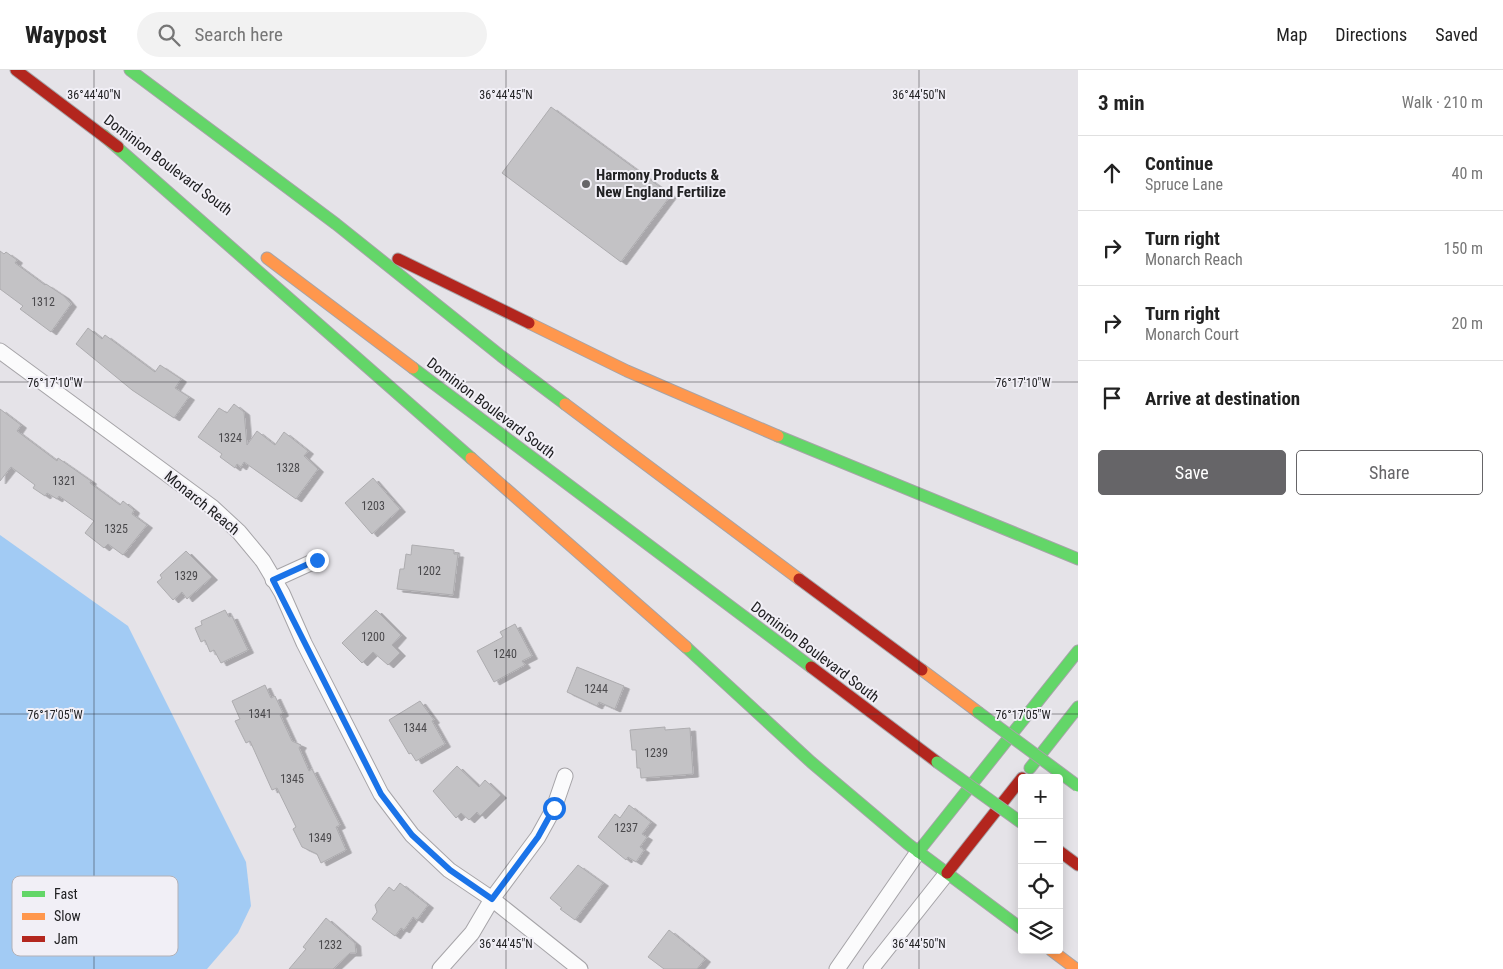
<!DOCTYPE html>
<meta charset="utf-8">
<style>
:root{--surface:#fff;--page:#f2f2f2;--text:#222;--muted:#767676;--line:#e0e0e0;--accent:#666568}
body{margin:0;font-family:"Roboto Condensed",sans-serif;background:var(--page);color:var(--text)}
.controls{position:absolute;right:15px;bottom:15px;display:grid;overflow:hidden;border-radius:5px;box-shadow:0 2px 12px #0003}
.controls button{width:45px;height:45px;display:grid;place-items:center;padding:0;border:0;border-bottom:1px solid var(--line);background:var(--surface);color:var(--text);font:25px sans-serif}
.stop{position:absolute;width:15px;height:15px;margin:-11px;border:4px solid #1a73e8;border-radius:50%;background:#fff}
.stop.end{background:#1a73e8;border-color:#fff;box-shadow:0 1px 5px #0008}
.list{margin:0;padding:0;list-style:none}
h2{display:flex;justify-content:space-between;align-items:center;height:65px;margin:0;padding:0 20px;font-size:21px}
h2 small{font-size:16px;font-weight:400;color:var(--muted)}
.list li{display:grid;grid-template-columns:32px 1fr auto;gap:15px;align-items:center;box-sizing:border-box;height:75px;padding:0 20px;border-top:1px solid var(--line)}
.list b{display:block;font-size:19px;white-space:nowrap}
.list p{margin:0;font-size:16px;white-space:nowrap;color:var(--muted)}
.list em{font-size:16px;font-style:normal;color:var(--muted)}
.actions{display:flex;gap:10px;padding:15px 20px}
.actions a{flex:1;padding:11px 0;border:1px solid var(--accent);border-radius:5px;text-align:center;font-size:18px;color:var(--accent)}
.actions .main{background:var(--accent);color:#fff}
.icon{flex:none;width:28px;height:28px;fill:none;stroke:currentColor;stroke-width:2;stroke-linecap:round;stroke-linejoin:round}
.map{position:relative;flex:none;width:1078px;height:899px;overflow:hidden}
header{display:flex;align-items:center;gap:30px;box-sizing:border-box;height:70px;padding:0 25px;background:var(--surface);border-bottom:1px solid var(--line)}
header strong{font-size:24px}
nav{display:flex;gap:28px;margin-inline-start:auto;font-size:18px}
.search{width:350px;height:45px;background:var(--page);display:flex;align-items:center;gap:12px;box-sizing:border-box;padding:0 18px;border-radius:28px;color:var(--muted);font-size:19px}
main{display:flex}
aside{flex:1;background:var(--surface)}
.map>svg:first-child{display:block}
.water{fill:#a2cbf4}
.building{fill:#c3c2c5;stroke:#adacaf;filter:url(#shadow)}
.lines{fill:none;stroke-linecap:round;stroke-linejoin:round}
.street-casing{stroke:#a6a4a8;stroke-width:17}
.fast-casing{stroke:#a6a4a8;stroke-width:13}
.slow-casing{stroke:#a6a4a8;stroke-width:13}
.jam-casing{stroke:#a6a4a8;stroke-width:13}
.street{stroke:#fbfbfc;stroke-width:15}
.fast{stroke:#63d668;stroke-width:11}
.slow{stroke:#ff974d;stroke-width:11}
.jam{stroke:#b3261e;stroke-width:11}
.fast-bridge-casing{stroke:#a6a4a8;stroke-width:13;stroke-linecap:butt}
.fast-bridge{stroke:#63d668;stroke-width:11}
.route{stroke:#1a73e8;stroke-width:6}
.ticks{fill:none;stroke:#212123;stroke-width:1;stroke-opacity:0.45}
.poi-dot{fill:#666568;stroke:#f1eff6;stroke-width:2}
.labels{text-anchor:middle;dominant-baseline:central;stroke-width:4;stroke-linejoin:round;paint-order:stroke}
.number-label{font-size:12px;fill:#4a494c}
.street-label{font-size:15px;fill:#212123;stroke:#f1eff6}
.poi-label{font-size:15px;font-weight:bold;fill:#212123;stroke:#f1eff6;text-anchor:start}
.key{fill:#f1eff6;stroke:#b3b1b7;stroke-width:1}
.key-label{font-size:14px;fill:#212123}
.ticks-label{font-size:12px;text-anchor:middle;fill:#212123;stroke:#f1eff6;stroke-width:4;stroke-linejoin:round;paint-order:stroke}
</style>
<header>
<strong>Waypost</strong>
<div class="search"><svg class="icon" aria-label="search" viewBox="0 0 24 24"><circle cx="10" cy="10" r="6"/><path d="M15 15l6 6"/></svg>Search here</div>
<nav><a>Map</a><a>Directions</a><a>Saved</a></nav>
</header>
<main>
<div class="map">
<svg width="1078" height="899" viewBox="0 0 1078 899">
<defs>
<filter id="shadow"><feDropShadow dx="5.5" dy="3" stdDeviation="0" flood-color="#0004"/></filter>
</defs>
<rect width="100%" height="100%" fill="#e5e3e8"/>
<!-- water -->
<polygon class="water" points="0,465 128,556 246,792 251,836 238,863 207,899 0,899"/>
<!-- building -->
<g class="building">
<polygon points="551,37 671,125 621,192 502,103"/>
<polygon points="0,181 4,184 6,182 17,190 15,193 45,215 46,214 64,226 71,234 51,262 20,239 23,236 0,219"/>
<polygon points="88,258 102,269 105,265 155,302 160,295 181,309 175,318 189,327 174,348 132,320 76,274"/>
<polygon points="234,334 244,342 247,375 257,361 275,375 284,362 308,381 304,386 318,399 296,429 244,392 241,397 237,394 235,398 220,387 222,384 198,367 219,338 227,343"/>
<polygon points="0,339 21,355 17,361 57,391 58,388 91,411 90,413 120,435 123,431 134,440 132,444 147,455 123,485 108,474 104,478 85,463 94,451 59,426 57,429 47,423 45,426 33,418 35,415 11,397 0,411"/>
<polygon points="373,408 400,439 372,464 345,433"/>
<polygon points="412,475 454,480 454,484 458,484 453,525 397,519 400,499 404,499 406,484 411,485"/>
<polygon points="186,481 212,507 187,529 182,522 173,530 157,512 162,508 160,505"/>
<polygon points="225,540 229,547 232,546 248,580 221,593 214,580 210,582 205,570 201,572 195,558 202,555 201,551"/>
<polygon points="376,540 401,565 392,575 400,583 388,595 373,582 362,593 342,573"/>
<polygon points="515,554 532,586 522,591 525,595 494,612 477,581 503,567 500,562"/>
<polygon points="577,597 624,616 615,639 599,632 597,636 567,622"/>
<polygon points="265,615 271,628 275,626 283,643 280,645 292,671 301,675 299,678 309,701 312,699 340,755 336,757 346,780 321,793 317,784 302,777 293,759 296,757 277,718 272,720 250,671 246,673 235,651 240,649 232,631"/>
<polygon points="420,631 434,650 432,651 445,674 416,691 411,683 409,684 389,650"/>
<polygon points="665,657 665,660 690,658 693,704 641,708 640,698 637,698 636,680 632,680 630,660"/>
<polygon points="457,696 479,717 485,710 501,725 480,746 477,742 469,750 461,743 456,748 433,721"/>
<polygon points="629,735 651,752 642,764 647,767 640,777 644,780 636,792 628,787 626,790 598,767 615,744 620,748"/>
<polygon points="578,795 603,813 575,850 560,839 562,838 550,828"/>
<polygon points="400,813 428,835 417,850 413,847 404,860 401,858 395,866 372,849 377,842 375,835 389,817 394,821"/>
<polygon points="326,848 355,873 356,883 350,883 333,899 289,899 306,879 303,877"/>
<polygon points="669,860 705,889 697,899 664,899 648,887"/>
</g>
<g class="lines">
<defs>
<g id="street">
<polyline points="0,281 212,437 239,462 263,491 282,523 304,573 381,724 412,765 449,800 492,829 580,899"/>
<polyline points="273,510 317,490"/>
<polyline points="440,899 472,863 492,829 538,767 554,738 565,706"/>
<polyline points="837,899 918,782"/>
<polyline points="871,899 947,803"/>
</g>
<g id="fast">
<polyline points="130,0 336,154 501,286 565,334"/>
<polyline points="103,65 471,388"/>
<polyline points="413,298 811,597"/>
<polyline points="778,366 1078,489"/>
<polyline points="686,577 811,692 908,774 1022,859"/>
<polyline points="1030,698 1078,637"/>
<polyline points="918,782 1078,581"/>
</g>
<g id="slow">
<polyline points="267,188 413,298"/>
<polyline points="529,253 627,301 778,366"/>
<polyline points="565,334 799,509"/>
<polyline points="471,388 686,577"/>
<polyline points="922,600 978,642"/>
<polyline points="1051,880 1076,899"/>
</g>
<g id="jam">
<polyline points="16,0 118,77"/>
<polyline points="398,189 529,253"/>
<polyline points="799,509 922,600"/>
<polyline points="811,597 937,692"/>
<polyline points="1059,781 1078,795"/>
<polyline points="947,803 1022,708"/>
</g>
</defs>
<!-- street casing -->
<use href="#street" class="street-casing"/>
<!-- fast casing -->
<use href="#fast" class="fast-casing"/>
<!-- slow casing -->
<use href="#slow" class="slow-casing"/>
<!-- jam casing -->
<use href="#jam" class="jam-casing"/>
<!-- street -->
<use href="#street" class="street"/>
<!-- fast -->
<use href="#fast" class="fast"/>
<!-- slow -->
<use href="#slow" class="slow"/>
<!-- jam -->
<use href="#jam" class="jam"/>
<defs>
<g id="fast-bridge">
<polyline points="978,642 1078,716"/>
<polyline points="937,692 1022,753"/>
</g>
</defs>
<!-- fast-bridge casing -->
<use href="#fast-bridge" class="fast-bridge-casing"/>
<!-- fast-bridge -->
<use href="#fast-bridge" class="fast-bridge"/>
</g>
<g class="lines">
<!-- route -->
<polyline class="route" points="317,490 273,510 381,724 412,765 450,800 492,829 538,767 554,738"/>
</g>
<!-- ticks -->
<path class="ticks" d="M94,0V899M506,0V899M919,0V899M0,312H1078M0,644H1078"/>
<!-- markers -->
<circle class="poi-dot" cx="586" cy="114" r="5"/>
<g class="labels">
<!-- number labels -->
<g class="number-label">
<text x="43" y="232">1312</text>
<text x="230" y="368">1324</text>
<text x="288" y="398">1328</text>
<text x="64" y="411">1321</text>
<text x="373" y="436">1203</text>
<text x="116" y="459">1325</text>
<text x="429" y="501">1202</text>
<text x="186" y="506">1329</text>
<text x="373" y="567">1200</text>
<text x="505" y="584">1240</text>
<text x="596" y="619">1244</text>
<text x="260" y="644">1341</text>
<text x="415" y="658">1344</text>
<text x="656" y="683">1239</text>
<text x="292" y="709">1345</text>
<text x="626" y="758">1237</text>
<text x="320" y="768">1349</text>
<text x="330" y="875">1232</text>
</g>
<!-- street labels -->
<g class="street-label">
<text transform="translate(168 95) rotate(37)">Dominion Boulevard South</text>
<text transform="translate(491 338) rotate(37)">Dominion Boulevard South</text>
<text transform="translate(202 433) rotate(39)">Monarch Reach</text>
<text transform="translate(815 582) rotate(37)">Dominion Boulevard South</text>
</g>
<!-- poi labels -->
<g class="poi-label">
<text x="596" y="105">Harmony Products &amp;<tspan x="596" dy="17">New England Fertilize</tspan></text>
</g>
</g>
<!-- legend -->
<rect x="12" y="806" width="166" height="80" rx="8" class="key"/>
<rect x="22" y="821" width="23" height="6" fill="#63d668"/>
<rect x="22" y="843" width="23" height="7" fill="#ff974d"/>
<rect x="22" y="866" width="23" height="6" fill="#b3261e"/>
<g class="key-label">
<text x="54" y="829">Fast</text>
<text x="54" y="851">Slow</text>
<text x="54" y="874">Jam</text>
</g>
<g class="ticks-label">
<text x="94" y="29">36°44'40"N</text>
<text x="506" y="29">36°44'45"N</text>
<text x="919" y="29">36°44'50"N</text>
<text x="1023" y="317">76°17'10"W</text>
<text x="55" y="317">76°17'10"W</text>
<text x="1023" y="649">76°17'05"W</text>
<text x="55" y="649">76°17'05"W</text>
<text x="506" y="878">36°44'45"N</text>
<text x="919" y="878">36°44'50"N</text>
</g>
</svg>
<div class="controls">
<button>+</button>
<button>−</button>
<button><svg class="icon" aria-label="locate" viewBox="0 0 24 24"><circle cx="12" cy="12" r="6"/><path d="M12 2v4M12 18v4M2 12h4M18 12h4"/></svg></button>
<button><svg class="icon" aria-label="layers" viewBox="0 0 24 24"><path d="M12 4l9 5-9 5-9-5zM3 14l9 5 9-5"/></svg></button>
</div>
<div class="stop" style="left:554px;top:738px"></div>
<div class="stop end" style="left:317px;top:490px"></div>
</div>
<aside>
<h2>3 min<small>Walk · 210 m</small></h2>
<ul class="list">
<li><svg class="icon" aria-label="ahead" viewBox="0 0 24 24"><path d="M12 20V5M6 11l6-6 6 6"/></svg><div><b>Continue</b><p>Spruce Lane</p></div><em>40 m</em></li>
<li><svg class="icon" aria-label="right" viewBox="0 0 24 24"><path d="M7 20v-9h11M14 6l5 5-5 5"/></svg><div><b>Turn right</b><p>Monarch Reach</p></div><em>150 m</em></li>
<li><svg class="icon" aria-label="right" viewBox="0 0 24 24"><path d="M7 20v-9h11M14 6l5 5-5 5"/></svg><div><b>Turn right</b><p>Monarch Court</p></div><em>20 m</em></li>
<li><svg class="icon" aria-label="arrive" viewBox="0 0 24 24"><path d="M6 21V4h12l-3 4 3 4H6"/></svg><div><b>Arrive at destination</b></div></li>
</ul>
<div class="actions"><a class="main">Save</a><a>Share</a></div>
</aside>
</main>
